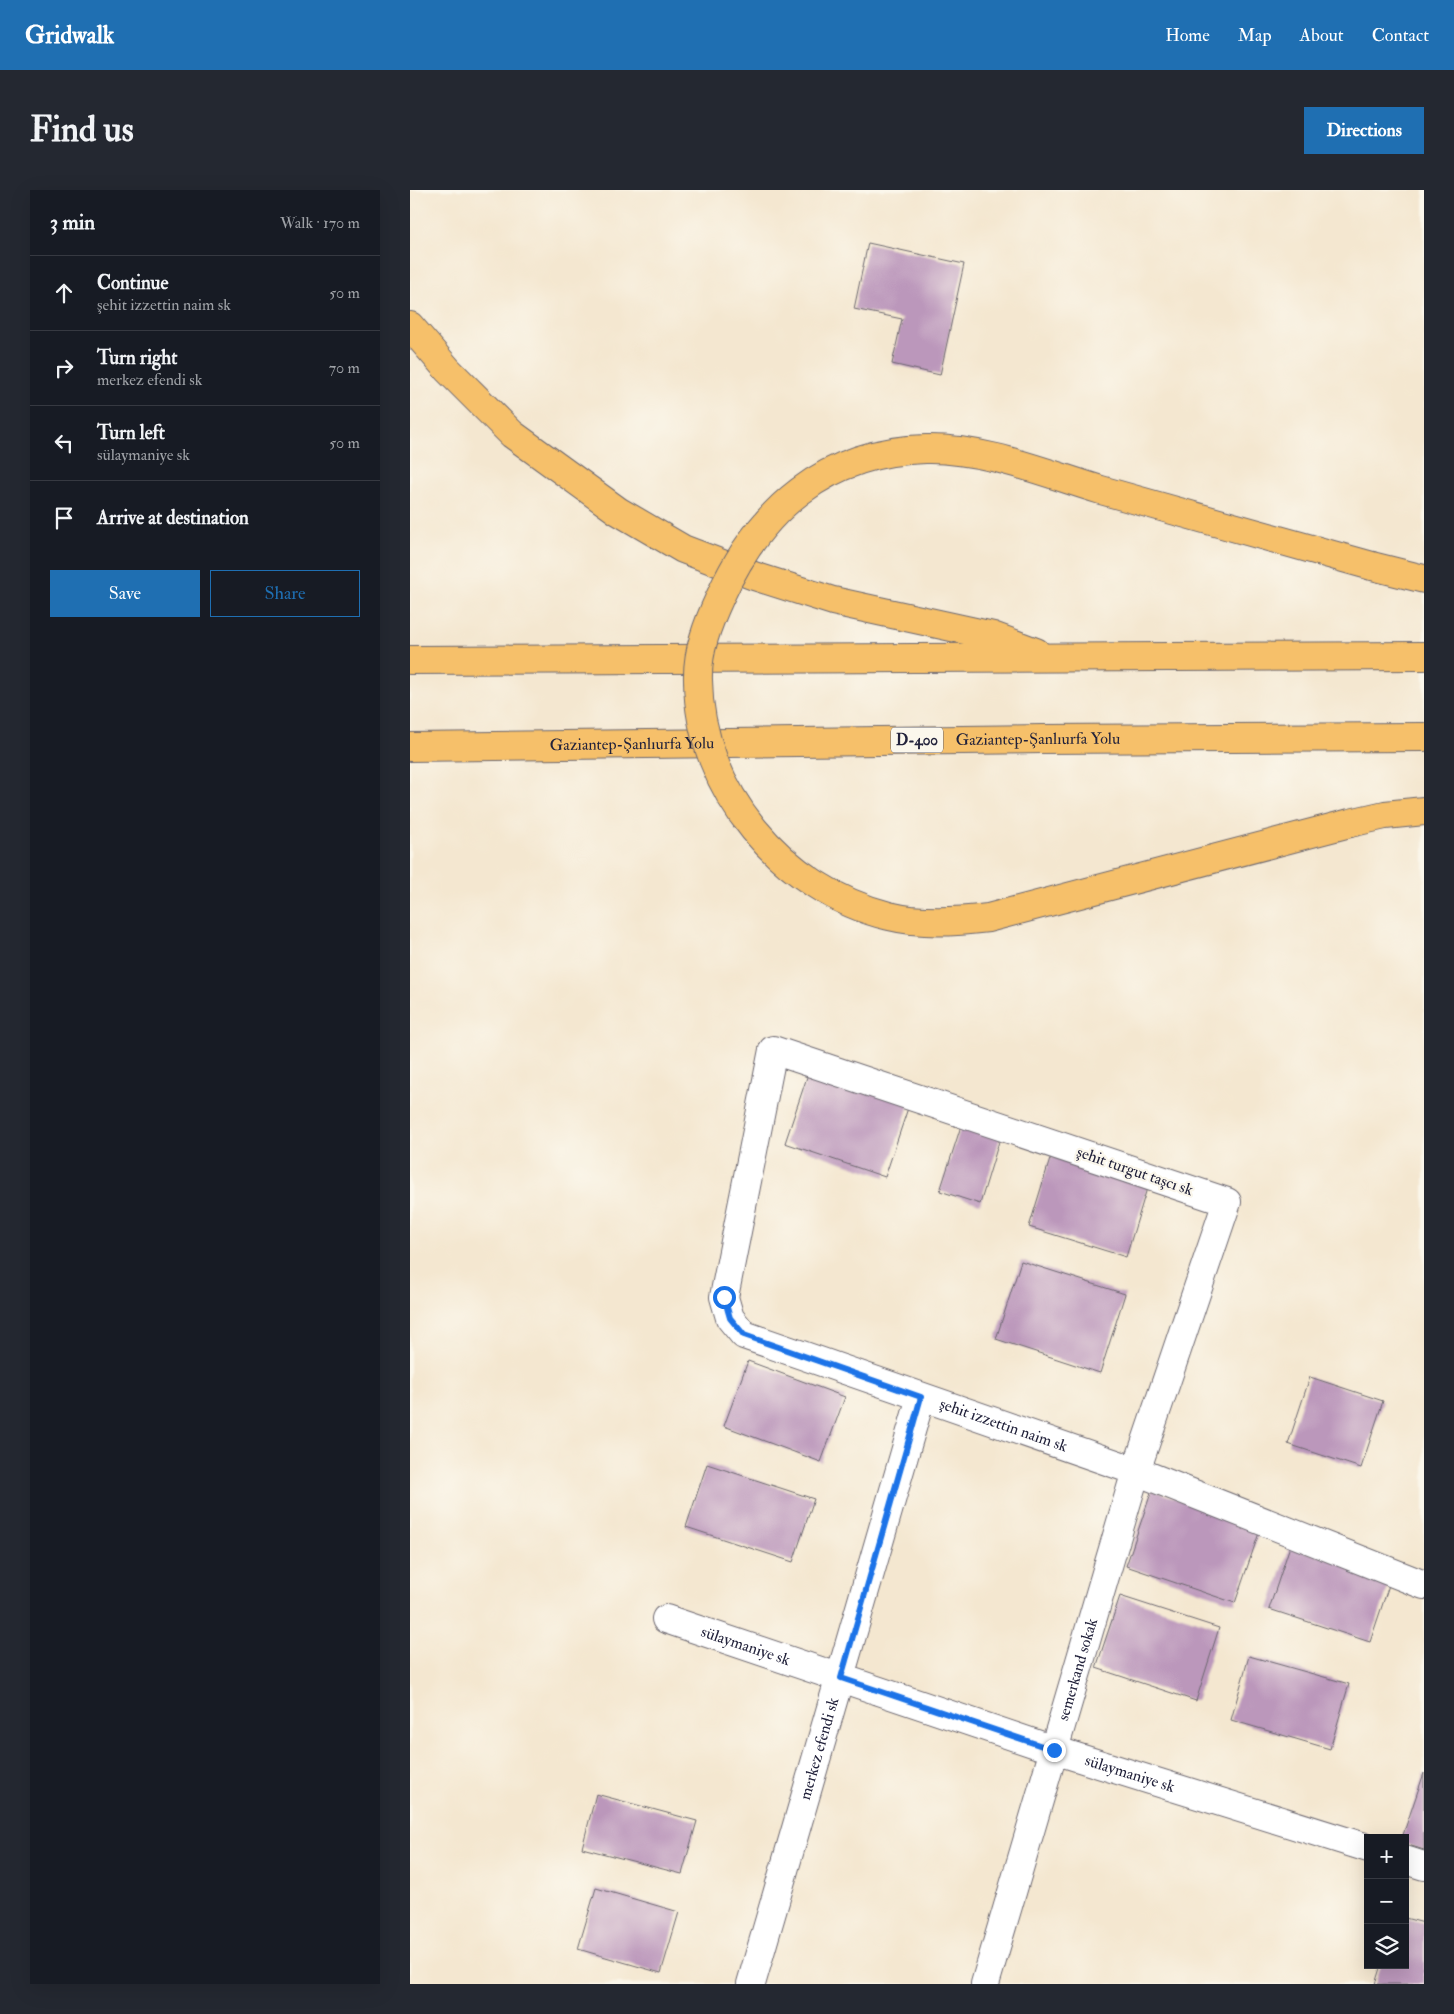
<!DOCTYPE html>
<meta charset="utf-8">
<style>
:root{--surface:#171b24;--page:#242831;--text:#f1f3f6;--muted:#9ea1a6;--line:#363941;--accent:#1f6fb2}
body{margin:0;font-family:"IM FELL Double Pica",serif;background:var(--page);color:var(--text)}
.controls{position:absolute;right:15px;bottom:15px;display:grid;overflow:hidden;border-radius:0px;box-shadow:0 5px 20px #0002}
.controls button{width:45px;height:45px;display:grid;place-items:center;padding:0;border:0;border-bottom:1px solid var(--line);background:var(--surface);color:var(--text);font:25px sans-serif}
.stop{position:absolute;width:15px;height:15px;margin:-11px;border:4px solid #1a73e8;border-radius:50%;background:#fff}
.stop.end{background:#1a73e8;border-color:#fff;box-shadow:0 1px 5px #0008}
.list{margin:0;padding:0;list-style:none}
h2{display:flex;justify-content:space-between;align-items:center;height:65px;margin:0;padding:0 20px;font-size:21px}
h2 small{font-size:16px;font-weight:400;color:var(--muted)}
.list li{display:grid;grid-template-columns:32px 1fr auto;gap:15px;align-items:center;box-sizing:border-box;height:75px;padding:0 20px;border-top:1px solid var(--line)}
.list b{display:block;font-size:19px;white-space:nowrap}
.list p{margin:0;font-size:16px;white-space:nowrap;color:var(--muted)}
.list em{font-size:16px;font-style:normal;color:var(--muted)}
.actions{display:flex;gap:10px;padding:15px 20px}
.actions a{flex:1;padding:11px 0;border:1px solid var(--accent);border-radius:0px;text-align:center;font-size:18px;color:var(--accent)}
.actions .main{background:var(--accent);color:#fff}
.icon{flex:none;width:28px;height:28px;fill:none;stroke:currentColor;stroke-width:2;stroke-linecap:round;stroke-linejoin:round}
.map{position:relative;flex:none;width:1014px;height:1794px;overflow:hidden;border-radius:0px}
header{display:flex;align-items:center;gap:30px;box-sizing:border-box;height:70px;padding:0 25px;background:var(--accent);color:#fff}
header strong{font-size:24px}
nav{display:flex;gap:28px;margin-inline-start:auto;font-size:18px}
.intro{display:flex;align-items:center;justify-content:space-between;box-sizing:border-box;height:120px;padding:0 30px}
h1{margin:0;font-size:35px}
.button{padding:12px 22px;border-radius:0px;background:var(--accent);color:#fff;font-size:18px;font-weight:700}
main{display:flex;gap:30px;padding:0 30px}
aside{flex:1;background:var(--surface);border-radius:0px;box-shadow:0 5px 20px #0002}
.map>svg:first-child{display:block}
.building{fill:#bb97bb}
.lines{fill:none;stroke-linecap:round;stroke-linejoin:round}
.minor-casing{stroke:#6c676f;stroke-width:30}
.highway-casing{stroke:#6c676f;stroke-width:30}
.minor{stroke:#fff;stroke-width:28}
.highway{stroke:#f6c06b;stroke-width:28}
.highway-bridge-casing{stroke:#6c676f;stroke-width:30;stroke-linecap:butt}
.highway-bridge{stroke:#f6c06b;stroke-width:28}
.route{stroke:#1a73e8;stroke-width:6}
.labels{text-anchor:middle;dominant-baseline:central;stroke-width:4.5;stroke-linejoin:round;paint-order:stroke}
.shield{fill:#fbf7ec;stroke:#636270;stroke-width:1}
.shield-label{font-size:15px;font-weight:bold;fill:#22223b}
.street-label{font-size:16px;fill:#22223b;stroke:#fbf7ec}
</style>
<header>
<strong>Gridwalk</strong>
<nav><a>Home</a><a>Map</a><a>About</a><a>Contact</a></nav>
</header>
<div class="intro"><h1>Find us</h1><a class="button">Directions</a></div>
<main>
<aside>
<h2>3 min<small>Walk · 170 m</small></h2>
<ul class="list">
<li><svg class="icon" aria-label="ahead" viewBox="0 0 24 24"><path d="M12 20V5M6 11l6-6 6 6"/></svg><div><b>Continue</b><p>şehit izzettin naim sk</p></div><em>50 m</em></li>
<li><svg class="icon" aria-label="right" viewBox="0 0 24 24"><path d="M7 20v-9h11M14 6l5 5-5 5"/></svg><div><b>Turn right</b><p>merkez efendi sk</p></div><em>70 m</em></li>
<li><svg class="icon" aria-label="left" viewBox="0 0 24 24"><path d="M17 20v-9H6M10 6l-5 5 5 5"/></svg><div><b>Turn left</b><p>sülaymaniye sk</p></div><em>50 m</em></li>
<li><svg class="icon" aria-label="arrive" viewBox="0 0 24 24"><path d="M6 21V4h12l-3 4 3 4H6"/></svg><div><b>Arrive at destination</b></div></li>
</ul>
<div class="actions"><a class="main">Save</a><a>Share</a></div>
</aside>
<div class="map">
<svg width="1014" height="1794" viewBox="0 0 1014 1794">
<rect width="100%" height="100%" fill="#fbf7ec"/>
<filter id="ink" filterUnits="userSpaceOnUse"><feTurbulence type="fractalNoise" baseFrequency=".02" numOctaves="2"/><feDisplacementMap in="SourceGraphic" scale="10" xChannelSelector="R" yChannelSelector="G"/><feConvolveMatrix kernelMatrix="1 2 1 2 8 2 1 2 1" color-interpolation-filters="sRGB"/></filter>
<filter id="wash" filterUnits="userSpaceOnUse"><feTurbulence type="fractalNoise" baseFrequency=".0096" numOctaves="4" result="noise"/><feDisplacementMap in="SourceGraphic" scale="20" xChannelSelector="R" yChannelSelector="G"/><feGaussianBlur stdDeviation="1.12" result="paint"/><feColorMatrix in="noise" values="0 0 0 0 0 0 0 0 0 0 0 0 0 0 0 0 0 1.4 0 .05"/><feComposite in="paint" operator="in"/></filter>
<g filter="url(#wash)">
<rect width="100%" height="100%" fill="#f4e7d0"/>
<g id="blocks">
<!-- building -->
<g class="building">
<polygon points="458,53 554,74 530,185 482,174 492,129 444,119"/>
<polygon points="401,875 501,909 475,987 375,953"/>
<polygon points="552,933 591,945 570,1014 530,1001"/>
<polygon points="641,966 738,995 716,1067 619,1037"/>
<polygon points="611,1071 715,1104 690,1183 586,1149"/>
<polygon points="338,1171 435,1207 411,1272 314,1236"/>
<polygon points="900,1187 973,1211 951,1278 878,1254"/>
<polygon points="297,1274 404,1309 383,1372 276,1337"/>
<polygon points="742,1300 851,1337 825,1413 716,1376"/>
<polygon points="880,1356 981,1389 960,1452 859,1419"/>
<polygon points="710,1406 809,1438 786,1511 686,1478"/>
<polygon points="839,1466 939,1494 920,1559 821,1530"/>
<polygon points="1014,1583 1014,1660 995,1654 995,1648 992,1648"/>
<polygon points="186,1604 287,1631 272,1684 172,1658"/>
<polygon points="186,1698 269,1722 251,1783 168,1759"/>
<polygon points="995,1728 1014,1733 1014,1794 965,1794 971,1775 995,1775"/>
</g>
</g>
</g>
<g filter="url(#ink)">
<use href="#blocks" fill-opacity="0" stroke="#6c676f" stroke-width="1"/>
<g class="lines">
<defs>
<g id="minor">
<path id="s1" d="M256,1429L644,1560L958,1658"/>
<polyline points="995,1670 1014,1676"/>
<path id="s2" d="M341,1794L511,1207"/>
<path id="s3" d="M575,1794L726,1281L817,1012L363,860L314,1107L320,1128L334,1145L726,1281L1014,1395"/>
</g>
<g id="highway">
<polyline points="0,136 38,180 102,244 208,321 273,359 344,386 423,411 583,446 626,462"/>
<polyline points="962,376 1014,389"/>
<polyline points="0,470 1014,466"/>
<path id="s4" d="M0,557L632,549L1014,547"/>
<polyline points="940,633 975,625 1014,621"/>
</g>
</defs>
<!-- minor casing -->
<use href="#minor" class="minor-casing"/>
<!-- highway casing -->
<use href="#highway" class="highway-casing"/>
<!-- minor -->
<use href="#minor" class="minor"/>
<!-- highway -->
<use href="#highway" class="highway"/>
<defs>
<path id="highway-bridge" d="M940,633L578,728C545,732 511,734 479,726C373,700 289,600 288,490C287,461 298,433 310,407C349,320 416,261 516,259C575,258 635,283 691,300C782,326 872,351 962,376"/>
</defs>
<!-- highway-bridge casing -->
<use href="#highway-bridge" class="highway-bridge-casing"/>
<!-- highway-bridge -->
<use href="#highway-bridge" class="highway-bridge"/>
</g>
</g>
<g class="lines" filter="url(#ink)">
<!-- route -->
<polyline class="route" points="314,1107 320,1128 334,1145 511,1207 431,1488 644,1560"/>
</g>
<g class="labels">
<!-- shield labels -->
<rect class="shield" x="481" y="537.5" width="52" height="25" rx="4"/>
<g class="shield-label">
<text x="507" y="550">D-400</text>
</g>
<!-- street labels -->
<g class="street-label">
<text stroke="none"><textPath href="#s4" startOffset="628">Gaziantep-Şanlıurfa Yolu</textPath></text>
<text stroke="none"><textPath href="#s4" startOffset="222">Gaziantep-Şanlıurfa Yolu</textPath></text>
<text transform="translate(725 981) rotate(19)">şehit turgut taşcı sk</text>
<text stroke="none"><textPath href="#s3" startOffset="1868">şehit izzettin naim sk</textPath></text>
<text stroke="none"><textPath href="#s1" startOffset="84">sülaymaniye sk</textPath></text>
<text stroke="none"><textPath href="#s3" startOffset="328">semerkand sokak</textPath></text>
<text stroke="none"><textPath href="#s2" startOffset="245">merkez efendi sk</textPath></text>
<text stroke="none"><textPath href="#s1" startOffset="489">sülaymaniye sk</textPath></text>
</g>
</g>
</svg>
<div class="controls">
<button>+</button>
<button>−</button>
<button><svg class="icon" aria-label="layers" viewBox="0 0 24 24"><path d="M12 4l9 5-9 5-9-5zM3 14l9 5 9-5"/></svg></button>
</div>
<div class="stop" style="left:314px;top:1107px"></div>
<div class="stop end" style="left:644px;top:1560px"></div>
</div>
</main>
